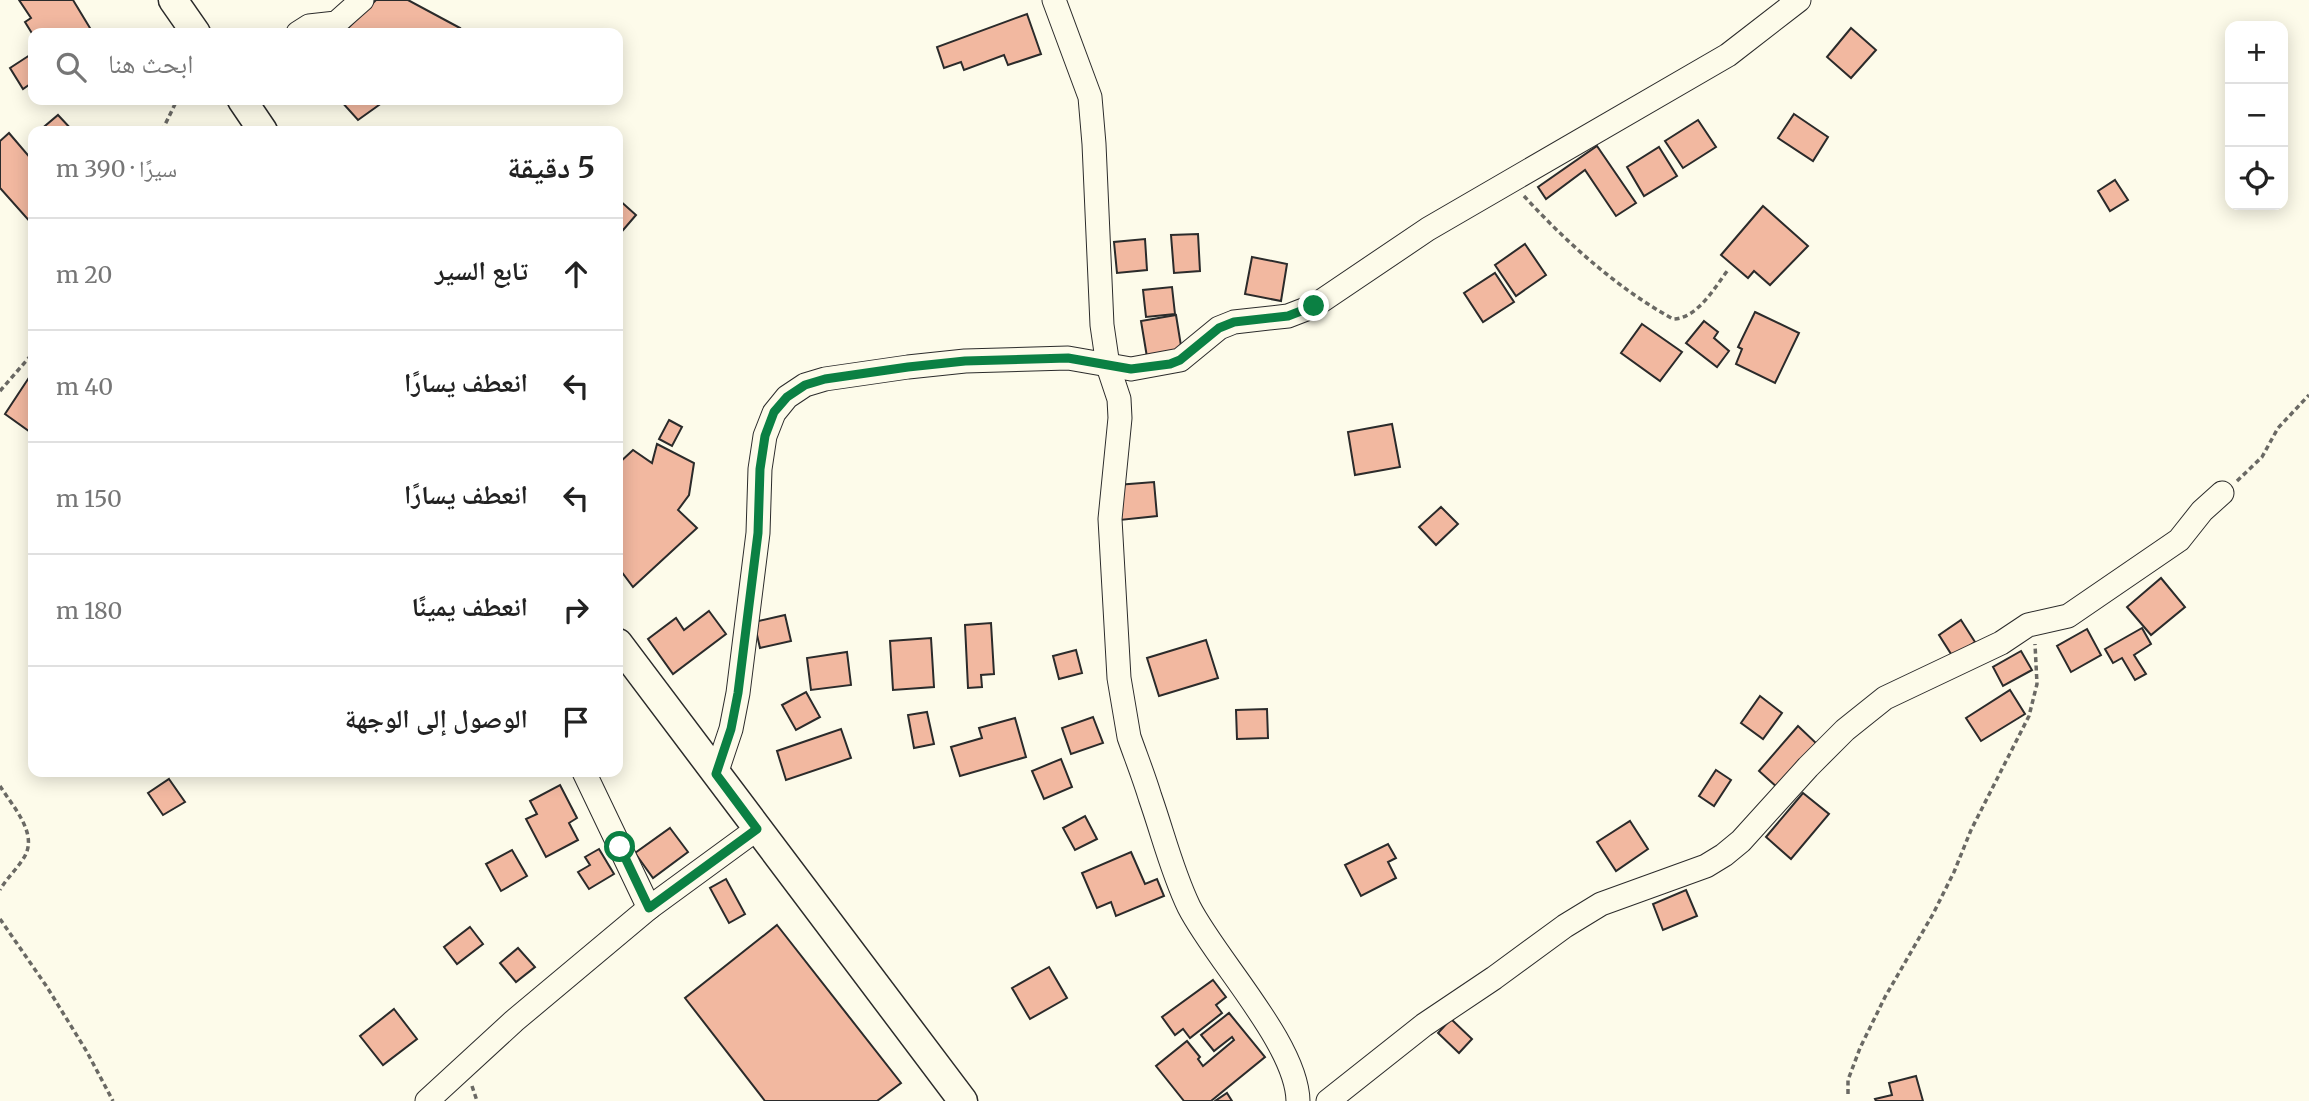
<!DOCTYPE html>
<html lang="ar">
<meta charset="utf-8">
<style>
:root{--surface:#fff;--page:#f6f6f6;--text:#222;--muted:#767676;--line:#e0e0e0}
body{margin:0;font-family:Merriweather,"Noto Naskh Arabic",serif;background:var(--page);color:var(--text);direction:rtl}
.controls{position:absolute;right:21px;top:21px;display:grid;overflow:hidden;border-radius:14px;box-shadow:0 4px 18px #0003}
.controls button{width:63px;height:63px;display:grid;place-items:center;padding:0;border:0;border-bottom:2px solid var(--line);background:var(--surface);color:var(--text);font:35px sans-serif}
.stop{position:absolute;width:21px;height:21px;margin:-16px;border:5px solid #0b8043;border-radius:50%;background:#fff}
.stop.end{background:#0b8043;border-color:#fff;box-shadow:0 2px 7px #0008}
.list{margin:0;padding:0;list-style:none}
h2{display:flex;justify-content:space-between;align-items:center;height:91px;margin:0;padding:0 28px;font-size:30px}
h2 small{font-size:23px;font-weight:400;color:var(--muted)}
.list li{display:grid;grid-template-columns:46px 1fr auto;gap:21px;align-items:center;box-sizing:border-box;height:112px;padding:0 28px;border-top:2px solid var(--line)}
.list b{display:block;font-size:26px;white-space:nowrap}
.list em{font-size:23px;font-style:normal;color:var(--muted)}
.icon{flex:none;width:38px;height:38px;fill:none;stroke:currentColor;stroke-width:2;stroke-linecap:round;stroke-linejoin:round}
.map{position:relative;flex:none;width:2309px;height:1101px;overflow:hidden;direction:ltr}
.search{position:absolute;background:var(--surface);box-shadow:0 4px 18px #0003;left:28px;top:28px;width:595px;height:77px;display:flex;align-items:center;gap:18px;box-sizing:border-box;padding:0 24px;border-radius:14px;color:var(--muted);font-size:26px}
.panel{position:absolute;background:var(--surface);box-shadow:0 4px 18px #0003;left:28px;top:126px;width:595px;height:651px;border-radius:14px;direction:rtl}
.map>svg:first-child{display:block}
.building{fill:#f2b8a0;stroke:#2b2b2b;stroke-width:2}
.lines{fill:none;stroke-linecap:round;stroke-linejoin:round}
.minor-casing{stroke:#2b2b2b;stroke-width:25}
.major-casing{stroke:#2b2b2b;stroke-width:31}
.path{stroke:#6a6964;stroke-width:3.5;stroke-dasharray:5 3.5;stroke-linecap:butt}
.minor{stroke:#fdfbea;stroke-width:23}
.major{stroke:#fdfbea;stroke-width:28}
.route{stroke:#0b8043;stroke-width:9}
</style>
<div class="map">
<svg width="2309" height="1101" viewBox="0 0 2309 1101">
<rect width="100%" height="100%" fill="#fdfbea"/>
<!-- building -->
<g class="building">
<polygon points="19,0 73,0 93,33 33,33 33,35 25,22 31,18"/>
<polygon points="376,0 408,0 460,28 457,33 343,33"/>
<polygon points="1027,14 1041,54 1008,65 1004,55 964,70 961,62 944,68 937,47"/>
<polygon points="1851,28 1876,50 1851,78 1827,57"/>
<polygon points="33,53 33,82 23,89 10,68"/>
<polygon points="340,100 386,100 358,120"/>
<polygon points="1794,114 1828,137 1813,161 1778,138"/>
<polygon points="58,115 73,131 39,131"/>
<polygon points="1698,120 1716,147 1683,168 1665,141"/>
<polygon points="9,133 33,161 32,224 0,188 0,141"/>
<polygon points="1597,146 1636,203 1616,216 1585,170 1546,199 1538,187"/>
<polygon points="1659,147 1677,176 1644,196 1627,167"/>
<polygon points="2115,180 2128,200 2110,211 2098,191"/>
<polygon points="618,199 636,215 618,236"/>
<polygon points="1763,206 1808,246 1770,285 1754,271 1748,278 1721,255"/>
<polygon points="1198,234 1200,271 1174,273 1171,235"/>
<polygon points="1145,239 1147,270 1117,273 1114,242"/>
<polygon points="1525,244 1546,275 1516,296 1495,265"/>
<polygon points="1252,257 1287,264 1281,301 1245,294"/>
<polygon points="1495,273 1514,302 1483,322 1464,293"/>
<polygon points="1172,287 1175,314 1146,317 1143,290"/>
<polygon points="1755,312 1799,333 1775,383 1736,364 1742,349 1738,347"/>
<polygon points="1176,315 1182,352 1147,357 1141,321"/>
<polygon points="1704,321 1718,332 1714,338 1729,351 1717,367 1686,343"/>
<polygon points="1642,324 1682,352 1660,381 1621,353"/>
<polygon points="32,373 33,374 33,434 5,414"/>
<polygon points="669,420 682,427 672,446 659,439"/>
<polygon points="1392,424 1400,467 1355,475 1348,432"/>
<polygon points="657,444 694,463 689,495 678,510 697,528 633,587 618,567 618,464 633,450 652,463"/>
<polygon points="1154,482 1157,516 1120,520 1117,485"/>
<polygon points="1441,507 1458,524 1436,545 1419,527"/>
<polygon points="2161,578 2185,607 2151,635 2127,607"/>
<polygon points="709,611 726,634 673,674 648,639 676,618 684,630"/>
<polygon points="785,615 791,641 760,648 754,622"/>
<polygon points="1961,620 1975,642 1953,657 1939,635"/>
<polygon points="991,623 994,674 981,675 982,687 968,688 965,625"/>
<polygon points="2142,628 2151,644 2134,655 2146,674 2135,680 2122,658 2113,663 2105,649"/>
<polygon points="2087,629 2101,655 2071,672 2057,646"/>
<polygon points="931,638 934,687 893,690 890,641"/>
<polygon points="1206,640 1218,678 1159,696 1147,658"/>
<polygon points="1076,650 1082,673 1059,679 1053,656"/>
<polygon points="2021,651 2032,670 2003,686 1993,667"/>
<polygon points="847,652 851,685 811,690 807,658"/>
<polygon points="2010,690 2025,714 1981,741 1966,718"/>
<polygon points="806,692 820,717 796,730 782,705"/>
<polygon points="1760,696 1782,713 1763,739 1741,723"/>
<polygon points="1267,709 1268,738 1237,739 1236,710"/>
<polygon points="927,712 934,744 914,748 908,715"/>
<polygon points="1093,717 1103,743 1071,754 1062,728"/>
<polygon points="1015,718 1026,757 960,776 951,747 982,738 979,728"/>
<polygon points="1798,726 1817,744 1778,788 1759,771"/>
<polygon points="841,729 851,758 786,780 777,751"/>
<polygon points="1061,759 1072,787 1044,799 1032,771"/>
<polygon points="1716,770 1731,780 1714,806 1699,796"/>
<polygon points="169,779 185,802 163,815 148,793"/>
<polygon points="560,785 577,818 569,823 578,840 546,857 526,819 537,814 530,801"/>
<polygon points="1803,793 1829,814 1791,859 1766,837"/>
<polygon points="1085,816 1097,839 1075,850 1063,828"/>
<polygon points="1630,821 1648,849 1616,871 1597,842"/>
<polygon points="670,828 688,852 653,878 635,853"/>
<polygon points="1388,844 1396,858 1388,862 1396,878 1361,896 1345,865"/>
<polygon points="599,849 614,874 589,889 578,872 590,865 585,857"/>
<polygon points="512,850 527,876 501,891 486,864"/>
<polygon points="1131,852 1145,884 1157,879 1164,896 1116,916 1111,902 1097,908 1082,873"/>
<polygon points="726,879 745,914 729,923 710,888"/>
<polygon points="1686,890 1697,916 1663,930 1653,904"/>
<polygon points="777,925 901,1083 877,1101 765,1101 685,998"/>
<polygon points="470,927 483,944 457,964 444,947"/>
<polygon points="518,948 535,967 516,982 500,963"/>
<polygon points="1049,967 1067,998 1030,1019 1012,988"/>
<polygon points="1213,980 1226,997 1216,1005 1222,1013 1190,1038 1183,1029 1175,1035 1162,1017"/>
<polygon points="394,1009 417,1039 383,1065 360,1036"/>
<polygon points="1229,1013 1265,1057 1211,1101 1184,1101 1156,1066 1187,1041 1200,1057 1198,1059 1203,1066 1234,1040 1232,1037 1214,1051 1201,1035"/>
<polygon points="1451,1019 1472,1039 1459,1053 1438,1033"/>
<polygon points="1916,1076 1923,1101 1876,1101 1875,1099 1892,1095 1889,1083"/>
<polygon points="1227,1093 1232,1101 1215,1101"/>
</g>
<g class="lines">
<defs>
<g id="minor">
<path d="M1054,0L1090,97L1094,144L1102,325L1108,366L1119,399L1120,418L1110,519L1119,678L1129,737C1136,757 1144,777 1150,797C1163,834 1172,872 1189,907C1216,960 1297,1044 1298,1101"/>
<polyline points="298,33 309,26 336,23 362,0"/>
<polyline points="584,772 649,908"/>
<polyline points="716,774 731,729 738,693 758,533 760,469 765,436 774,413 787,397 805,385 825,379 908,367 965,361 1068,358 1131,369 1180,360 1219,328 1234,322 1288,316 1314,306 1428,229 1728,55 1799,0"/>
<polyline points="427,1101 514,1021 649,908 757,829"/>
<polyline points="1328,1101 1424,1025 1494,978 1565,926 1601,904 1706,866 1724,855 1741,841 1808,767 1845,730 1885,698 2001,643 2028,625 2068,616 2179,540 2202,511 2222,493"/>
</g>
<g id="major">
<polyline points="173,0 196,33"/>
<polyline points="242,100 263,131"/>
<polyline points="618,643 963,1101"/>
</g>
</defs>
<!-- minor casing -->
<use href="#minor" class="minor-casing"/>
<!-- major casing -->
<use href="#major" class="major-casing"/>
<!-- path -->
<g class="path">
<polyline points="162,131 177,100"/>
<path d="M1524,196C1567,243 1617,288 1673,319C1697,319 1715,287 1728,270"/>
<polyline points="0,391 33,353"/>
<polyline points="2237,481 2262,457 2278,428 2309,395"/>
<path d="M0,786C13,807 40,835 23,859C16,870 6,879 0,890"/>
<polyline points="0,919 47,987 87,1052 113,1101"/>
<polyline points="472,1086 477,1101"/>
<polyline points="1848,1094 1848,1080 1860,1048 1885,997 1933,914 1954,872 1971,830 2029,716 2037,684 2035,644"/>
</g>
<!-- minor -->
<use href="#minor" class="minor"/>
<!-- major -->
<use href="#major" class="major"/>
</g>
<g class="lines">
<!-- route -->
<polyline class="route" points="620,847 649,908 757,829 716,774 731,729 738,693 758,533 760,469 765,436 774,412 787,397 805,385 825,379 908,367 965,361 1068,358 1131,369 1170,364 1180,360 1219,328 1234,322 1288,316 1314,306"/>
</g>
</svg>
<div class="controls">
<button>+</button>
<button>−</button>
<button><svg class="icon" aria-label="locate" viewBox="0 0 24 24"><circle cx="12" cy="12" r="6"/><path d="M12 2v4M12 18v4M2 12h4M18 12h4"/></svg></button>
</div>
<div class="stop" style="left:620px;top:847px"></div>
<div class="stop end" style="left:1314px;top:306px"></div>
<div class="search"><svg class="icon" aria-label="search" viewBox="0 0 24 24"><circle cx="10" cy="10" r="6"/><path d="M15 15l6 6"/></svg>ابحث هنا</div>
<section class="panel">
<h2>5 دقيقة<small>سيرًا · 390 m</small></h2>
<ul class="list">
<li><svg class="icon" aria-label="ahead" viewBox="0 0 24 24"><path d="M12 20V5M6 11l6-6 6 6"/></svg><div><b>تابع السير</b></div><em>20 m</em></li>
<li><svg class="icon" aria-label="left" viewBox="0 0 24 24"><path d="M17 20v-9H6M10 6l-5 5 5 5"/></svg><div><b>انعطف يسارًا</b></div><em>40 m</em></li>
<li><svg class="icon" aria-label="left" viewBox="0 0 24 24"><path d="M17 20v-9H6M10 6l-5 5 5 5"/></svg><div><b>انعطف يسارًا</b></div><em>150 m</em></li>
<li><svg class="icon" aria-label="right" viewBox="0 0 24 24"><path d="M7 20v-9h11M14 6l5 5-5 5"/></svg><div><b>انعطف يمينًا</b></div><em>180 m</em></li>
<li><svg class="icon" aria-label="arrive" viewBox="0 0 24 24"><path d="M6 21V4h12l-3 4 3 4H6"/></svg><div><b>الوصول إلى الوجهة</b></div></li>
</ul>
</section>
</div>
